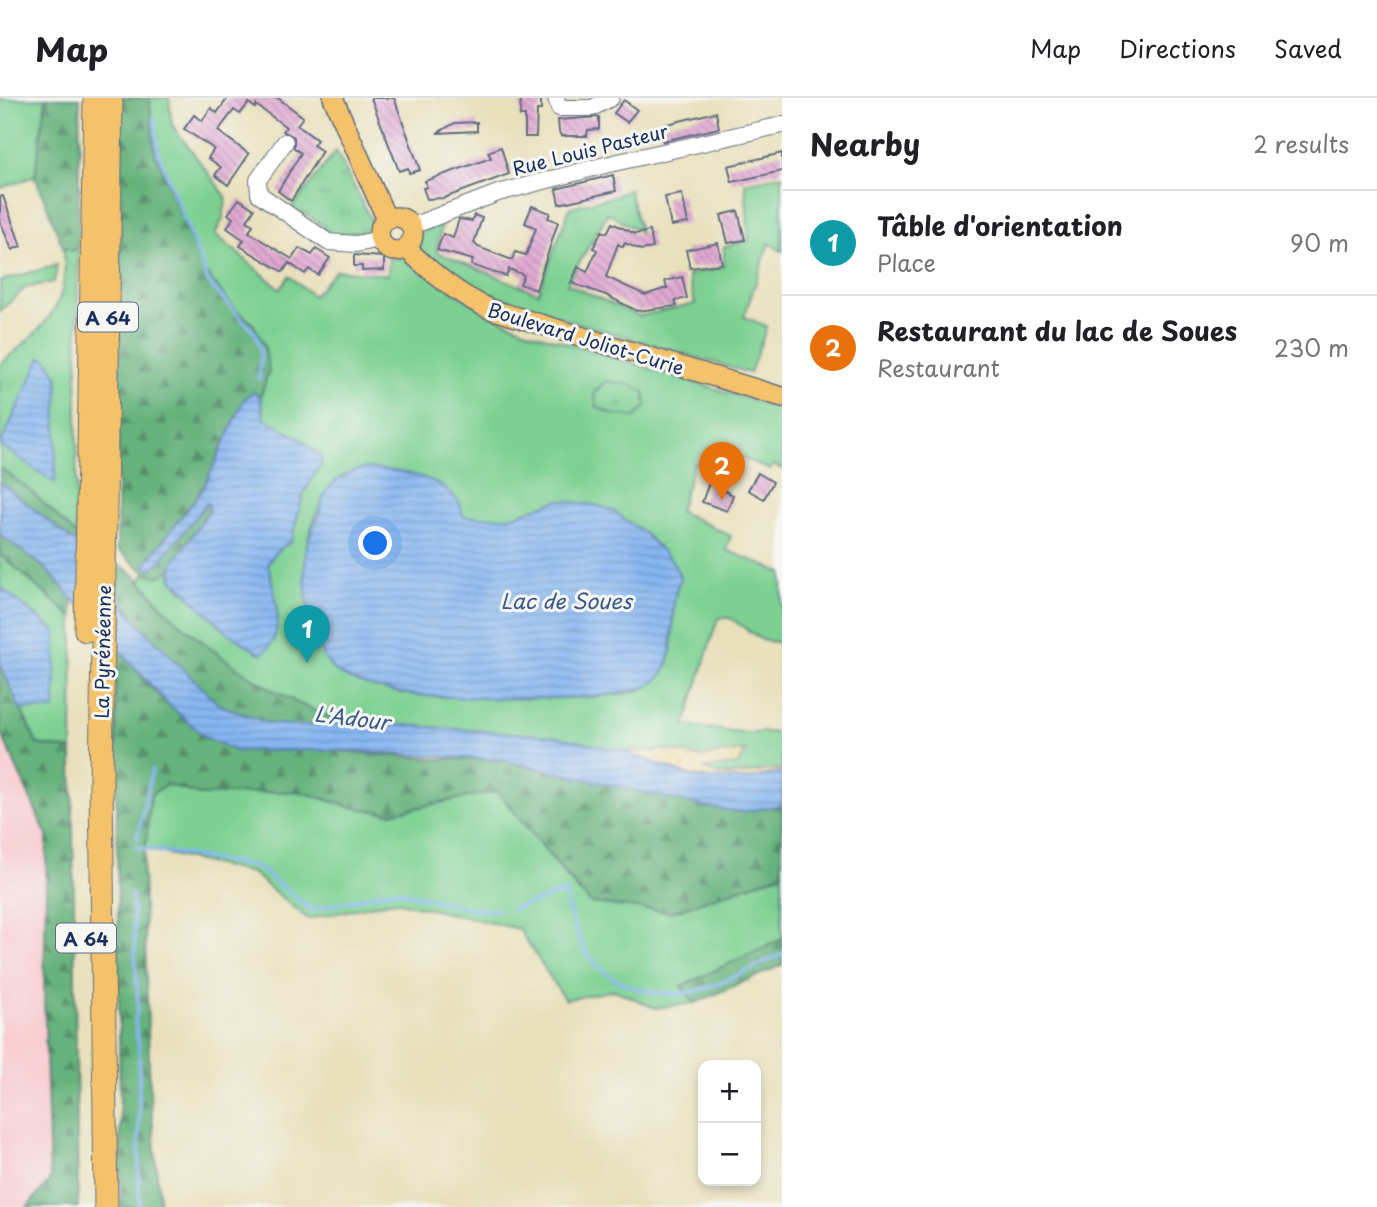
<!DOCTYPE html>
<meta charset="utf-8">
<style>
:root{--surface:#fff;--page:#f6f6f6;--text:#202124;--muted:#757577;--line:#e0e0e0;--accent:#2563eb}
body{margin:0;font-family:"Playpen Sans",sans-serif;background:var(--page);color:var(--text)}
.controls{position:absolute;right:21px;bottom:21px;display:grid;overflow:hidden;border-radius:14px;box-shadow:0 4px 10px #0003}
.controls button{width:63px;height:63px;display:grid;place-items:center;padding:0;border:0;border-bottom:2px solid var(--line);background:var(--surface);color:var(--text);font:35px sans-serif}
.you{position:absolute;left:376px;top:446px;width:24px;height:24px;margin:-18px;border:5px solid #fff;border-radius:50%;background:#1a73e8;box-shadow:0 0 0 10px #1a73e833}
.badge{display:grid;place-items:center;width:46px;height:46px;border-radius:50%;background:var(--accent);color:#fff;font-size:23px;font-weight:700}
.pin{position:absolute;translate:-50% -58px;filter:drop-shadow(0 2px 4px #0008)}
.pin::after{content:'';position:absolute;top:37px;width:24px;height:21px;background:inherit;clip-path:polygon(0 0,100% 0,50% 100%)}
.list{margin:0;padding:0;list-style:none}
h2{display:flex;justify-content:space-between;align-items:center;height:91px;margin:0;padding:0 28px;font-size:30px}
h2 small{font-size:23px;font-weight:400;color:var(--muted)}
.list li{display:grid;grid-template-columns:46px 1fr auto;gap:21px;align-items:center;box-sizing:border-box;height:105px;padding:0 28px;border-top:2px solid var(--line)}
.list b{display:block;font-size:26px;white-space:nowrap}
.list p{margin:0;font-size:23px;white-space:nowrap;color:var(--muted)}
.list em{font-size:23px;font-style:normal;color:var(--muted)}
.map{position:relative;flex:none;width:782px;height:1109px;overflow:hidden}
header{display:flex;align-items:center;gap:42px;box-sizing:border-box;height:98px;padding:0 35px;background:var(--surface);border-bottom:2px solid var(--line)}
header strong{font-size:33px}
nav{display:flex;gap:38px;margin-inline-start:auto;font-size:24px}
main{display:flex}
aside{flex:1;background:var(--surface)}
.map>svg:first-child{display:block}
.built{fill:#f7cfd3}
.green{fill:#7dd092;stroke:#4c8078;stroke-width:2;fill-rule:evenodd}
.forest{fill:url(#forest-firs);stroke:#40706d;stroke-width:2}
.sand{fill:url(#sand-dots);stroke:#84847e;stroke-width:2}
.park{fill:url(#park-tufts);stroke:#4c8078;stroke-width:2}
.water{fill:url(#water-rules);stroke:#5072a8;stroke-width:2}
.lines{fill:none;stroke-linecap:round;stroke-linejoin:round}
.stream{stroke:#86b6f1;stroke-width:3.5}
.building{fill:url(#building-back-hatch)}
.minor-casing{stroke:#636d7f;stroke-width:18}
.major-casing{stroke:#636d7f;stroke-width:22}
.highway-casing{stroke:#636d7f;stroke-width:25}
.minor{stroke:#fff;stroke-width:16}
.major{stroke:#f3c26a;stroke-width:19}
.highway{stroke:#f3c26a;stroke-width:23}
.labels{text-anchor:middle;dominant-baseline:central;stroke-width:6;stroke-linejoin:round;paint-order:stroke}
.shield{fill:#f6f6f2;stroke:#5d6b8a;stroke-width:2}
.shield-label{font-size:18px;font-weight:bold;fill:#1b2f5e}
.street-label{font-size:19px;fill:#1b2f5e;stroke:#f6f6f2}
.water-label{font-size:21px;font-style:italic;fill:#3b588a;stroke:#f6f6f2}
</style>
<header>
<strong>Map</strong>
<nav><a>Map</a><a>Directions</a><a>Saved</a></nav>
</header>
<main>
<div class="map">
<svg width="782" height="1109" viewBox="0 0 782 1109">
<defs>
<pattern id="forest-firs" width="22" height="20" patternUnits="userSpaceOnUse" patternTransform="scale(1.75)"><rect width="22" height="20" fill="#66b27c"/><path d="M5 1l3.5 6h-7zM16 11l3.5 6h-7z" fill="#539169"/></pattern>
<pattern id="sand-dots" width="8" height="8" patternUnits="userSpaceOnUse" patternTransform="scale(1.75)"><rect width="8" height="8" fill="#eeda9e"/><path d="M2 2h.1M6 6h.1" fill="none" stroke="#ccbb8a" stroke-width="1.8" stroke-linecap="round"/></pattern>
<pattern id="park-tufts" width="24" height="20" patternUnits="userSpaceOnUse" patternTransform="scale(1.75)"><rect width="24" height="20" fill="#7dd092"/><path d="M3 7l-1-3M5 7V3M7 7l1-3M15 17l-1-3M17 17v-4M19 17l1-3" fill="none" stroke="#66a97a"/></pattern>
<pattern id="water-rules" width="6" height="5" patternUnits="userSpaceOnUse" patternTransform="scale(1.75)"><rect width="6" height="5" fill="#86b6f1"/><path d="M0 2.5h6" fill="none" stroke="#6d94c6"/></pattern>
<pattern id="building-back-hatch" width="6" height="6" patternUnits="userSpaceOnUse" patternTransform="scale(1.75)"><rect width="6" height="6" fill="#e1aad3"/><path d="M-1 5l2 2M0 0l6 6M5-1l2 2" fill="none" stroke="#b68bae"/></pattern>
</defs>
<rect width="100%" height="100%" fill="#f6f6f2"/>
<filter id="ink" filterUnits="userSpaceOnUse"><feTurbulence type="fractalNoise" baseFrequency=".0143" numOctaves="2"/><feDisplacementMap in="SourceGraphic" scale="14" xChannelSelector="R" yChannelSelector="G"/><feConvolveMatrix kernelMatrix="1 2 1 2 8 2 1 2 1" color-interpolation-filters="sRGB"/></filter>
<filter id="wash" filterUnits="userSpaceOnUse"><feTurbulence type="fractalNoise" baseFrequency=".00686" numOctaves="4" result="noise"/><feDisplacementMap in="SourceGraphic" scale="28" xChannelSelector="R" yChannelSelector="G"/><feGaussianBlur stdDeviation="1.57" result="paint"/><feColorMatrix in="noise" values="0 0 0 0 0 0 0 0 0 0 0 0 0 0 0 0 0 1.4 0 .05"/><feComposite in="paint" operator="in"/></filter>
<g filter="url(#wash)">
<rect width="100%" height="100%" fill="#e8e0bb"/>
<!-- built -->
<polygon class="built" points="0,632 47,738 44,894 50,1082 27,1109 0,1109"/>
<!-- green -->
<g class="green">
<polygon points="46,0 35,78 0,90 0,1"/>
<path d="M149,0H169L172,27L227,100L222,123L215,136L280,191L289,178L313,198L336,172L388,177L389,159L405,161L488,216L531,234L782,311V371L773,367L770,372L716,348L709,365L694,366L679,413L731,438L726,452L782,475V545L762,542L730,520H718L685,627L740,635L782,634V671C755,671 728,684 704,670L719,668L745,653L697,659L670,652L624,653L553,638L342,623L302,610L230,566L171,518L140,482L146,475L159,479L170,472L172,481L274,542L276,525L268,466L274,456L291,443L304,394L321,367L302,342L264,320L261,299L269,272L253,226L235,211L203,171L155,54ZM347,376C386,376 432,369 458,404C462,409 461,414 464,419H510L559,402L599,408L613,413L646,437L673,464L681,481C665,509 682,551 661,578C656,584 641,593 634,594C586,603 534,600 486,599C457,599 424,600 396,594C377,589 346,583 332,569C310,547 311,507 307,478C302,441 317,399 347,376Z"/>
<polygon points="782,77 782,153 769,145 744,219 767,228 750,275 502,203 479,192 436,161 433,163 418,152 418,140 424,132 442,127 436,154 538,195 570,109 615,98 629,91 640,134 608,115 567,186 639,218 695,206 688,177 724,169 724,149 749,142 745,85"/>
<path d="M63,149L72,153L78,149L76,437L29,391L0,370V266C41,231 73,209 63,149Z"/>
<polygon points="57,167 54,184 25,190 0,213 0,183"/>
<polygon points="0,456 73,520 72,652 37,646 20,611 55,612 56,534 0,489"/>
<polygon points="166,686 200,697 298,693 354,710 391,715 497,693 579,794 672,814 782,776 782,841 682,888 695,905 655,910 615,892 565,902 519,831 394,803 308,821 252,775 145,751 151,697"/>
</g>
<!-- forest -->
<g class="forest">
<polygon points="46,0 80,0 78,149 72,153 63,149 35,78"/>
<polygon points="122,0 149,0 155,54 203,171 235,211 253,226 264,246 269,272 260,299 254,294 245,300 203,391 149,460 157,467 205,406 211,408 170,472 159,479 146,475 117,451"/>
<polygon points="0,370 29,391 76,437 77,446 0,384"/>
<polygon points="0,437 44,469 72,497 73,520 0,456"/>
<path d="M116,466C142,476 153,503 174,520C225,564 278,602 342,623L306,628L272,626L217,606L136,523L116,490Z"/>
<polygon points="115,546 150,589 211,642 434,661 502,662 706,709 741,714 782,707 782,776 672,814 590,805 497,693 391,715 354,710 298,693 200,697 166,686 151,697 143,773 150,995 160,1109 121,1109"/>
<polygon points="0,566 37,646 72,652 78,1109 27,1109 50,1082 44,894 47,738 0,632"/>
<polygon points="782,841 782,867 695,905 681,888"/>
</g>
<!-- sand -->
<path class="sand" d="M670,652L697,659L746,653L737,667L704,670C725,686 757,671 782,671V674C722,695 679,674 624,653Z"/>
<!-- park -->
<g class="park">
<polygon points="336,53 375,130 363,140 361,134 341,135 340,138 322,134 325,129 304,115 300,118 291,111"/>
<polygon points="606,283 632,287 644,294 646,308 635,319 612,316 597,309 594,294"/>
</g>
<!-- water -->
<g class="water">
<polygon points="41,259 48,262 58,280 55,385 0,347"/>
<path d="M254,294L260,299L264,320L302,342L321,359V367L304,394L291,443L274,456L268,466C274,492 289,538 261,556L228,535L172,481L173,465L210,412L207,405L157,467L151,472L144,468L203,391L245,300Z"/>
<path d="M366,370C398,373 438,376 459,404C462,409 461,414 464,419H510L559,402L599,408L613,413L646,437L673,464L681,481C664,510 683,556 657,582C632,608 442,601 401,595C382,592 347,584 332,570C309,547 301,478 307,448C309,435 316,425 320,413C321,406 322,400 326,394C335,380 351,373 366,370Z"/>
<polygon points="0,384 77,446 136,523 218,606 245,617 272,626 306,628 342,623 553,638 624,653 691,679 709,681 749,681 782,674 782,707 741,714 706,709 502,662 336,652 236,653 205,639 169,607 44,469 0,437"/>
<polygon points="0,489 56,534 55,612 20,611 0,566"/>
</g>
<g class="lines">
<!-- stream -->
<g class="stream">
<polyline points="154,20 158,54 209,185 256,236 261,256 259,281"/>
<polyline points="137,741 152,672"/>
<polyline points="136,749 256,768 312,812 393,792 474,811 498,812"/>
<polyline points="132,795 138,907 135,925 139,949 139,1109"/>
<path d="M512,811L565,794C575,841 589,877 639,891C661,897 681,898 703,891C730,883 756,868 782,856"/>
</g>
</g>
<g id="blocks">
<!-- building -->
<g class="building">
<polygon points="228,0 278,0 303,19 297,27 317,42 313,47 322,53 291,103 278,93 301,55 294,50 294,39 283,33 286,29 256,7 255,10 249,5 240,16 234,12 218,33 249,56 228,87 215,77 221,69 208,60 214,51 184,31 194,17 202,23 211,10 217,15"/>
<polygon points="371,0 394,0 420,72 409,75 408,70 399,73"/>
<polygon points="521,0 541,0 541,12 537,12 536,39 525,39 525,18 520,18"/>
<polygon points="624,2 637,12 627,24 614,15"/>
<polygon points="716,14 719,30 663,43 659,28"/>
<polygon points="599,19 599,31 588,32 587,38 561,38 559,34 558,22"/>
<polygon points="477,24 477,33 437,35 455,25"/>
<polygon points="501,49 509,76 444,100 427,101 423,90 427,89 425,83 491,60 488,54"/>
<polygon points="782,55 782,73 732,84 728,68"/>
<polygon points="613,77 616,93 559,106 556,91"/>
<polygon points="682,96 688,125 671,128 665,99"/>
<polygon points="3,98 21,148 12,152 0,123 0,99"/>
<polygon points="239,101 254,111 247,123 253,127 249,134 269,147 292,161 299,150 312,157 316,151 330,160 318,177 309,171 305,176 289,165 283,174 240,148 244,142 227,130 233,120 228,116"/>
<polygon points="532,108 550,115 548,120 558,124 536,192 520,186 524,177 509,171 506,178 492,174 471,167 473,162 437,152 443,136 453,140 459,121 472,123 474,117 482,120 474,145 478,149 512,162 515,154 526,157 536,130 525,125"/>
<polygon points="738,113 745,142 728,145 721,117"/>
<polygon points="612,125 635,136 650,133 653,150 641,152 625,145 623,149 618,146 606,179 645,197 667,190 665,183 682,179 687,200 675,203 677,208 637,213 606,197 571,185 578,169 587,174 597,152 593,150 602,133 607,135"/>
<polygon points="718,145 722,166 690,170 686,152"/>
<polygon points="354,157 384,159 384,172 362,173 362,168 354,168"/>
<polygon points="758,375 773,384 764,401 748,392"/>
<polygon points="709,385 733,397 727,413 702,404"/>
</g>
</g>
</g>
<g filter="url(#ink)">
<use href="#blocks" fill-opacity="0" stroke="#636d7f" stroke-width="2"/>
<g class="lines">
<defs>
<g id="minor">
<polyline points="556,0 559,10 592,10 611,0"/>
<polyline points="285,44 258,82 259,96 328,144 356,146 380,141"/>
<polyline points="412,128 498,95 605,67 782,27"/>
</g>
<g id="major">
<polyline points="333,0 387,122"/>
<circle cx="396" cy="136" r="17"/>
<path d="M406,150C431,174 458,197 490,211L782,299"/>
</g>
<g id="highway">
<polyline points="86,532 95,0"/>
<polyline points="106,1109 101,682 111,0"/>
</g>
</defs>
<!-- minor casing -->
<use href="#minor" class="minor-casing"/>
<!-- major casing -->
<use href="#major" class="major-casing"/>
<!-- highway casing -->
<use href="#highway" class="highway-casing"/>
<!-- minor -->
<use href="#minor" class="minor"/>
<!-- major -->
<use href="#major" class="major"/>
<!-- highway -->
<use href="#highway" class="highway"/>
</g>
</g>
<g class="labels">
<!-- shield labels -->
<g class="shield">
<rect x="78" y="204.5" width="60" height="29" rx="5"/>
<rect x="56" y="825.5" width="60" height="29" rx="5"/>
</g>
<g class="shield-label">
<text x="108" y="219">A 64</text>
<text x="86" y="840">A 64</text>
</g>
<!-- street labels -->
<g class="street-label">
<text transform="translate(590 51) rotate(-14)">Rue Louis Pasteur</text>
<text transform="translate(586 240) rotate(17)">Boulevard Joliot-Curie</text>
<text transform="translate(102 554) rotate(-89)">La Pyrénéenne</text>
</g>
<!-- water labels -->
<g class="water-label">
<text x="566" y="502">Lac de Soues</text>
<text transform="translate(352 619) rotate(7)">L'Adour</text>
</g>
</g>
</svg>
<div class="controls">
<button>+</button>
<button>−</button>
</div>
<div class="you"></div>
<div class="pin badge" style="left:307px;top:565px;background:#0f9aa8">1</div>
<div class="pin badge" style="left:722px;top:402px;background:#e8710a">2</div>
</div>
<aside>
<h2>Nearby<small>2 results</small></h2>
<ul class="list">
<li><span class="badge" style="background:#0f9aa8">1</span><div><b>Tâble d'orientation</b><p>Place</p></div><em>90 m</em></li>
<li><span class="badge" style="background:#e8710a">2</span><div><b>Restaurant du lac de Soues</b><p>Restaurant</p></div><em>230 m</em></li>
</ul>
</aside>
</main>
